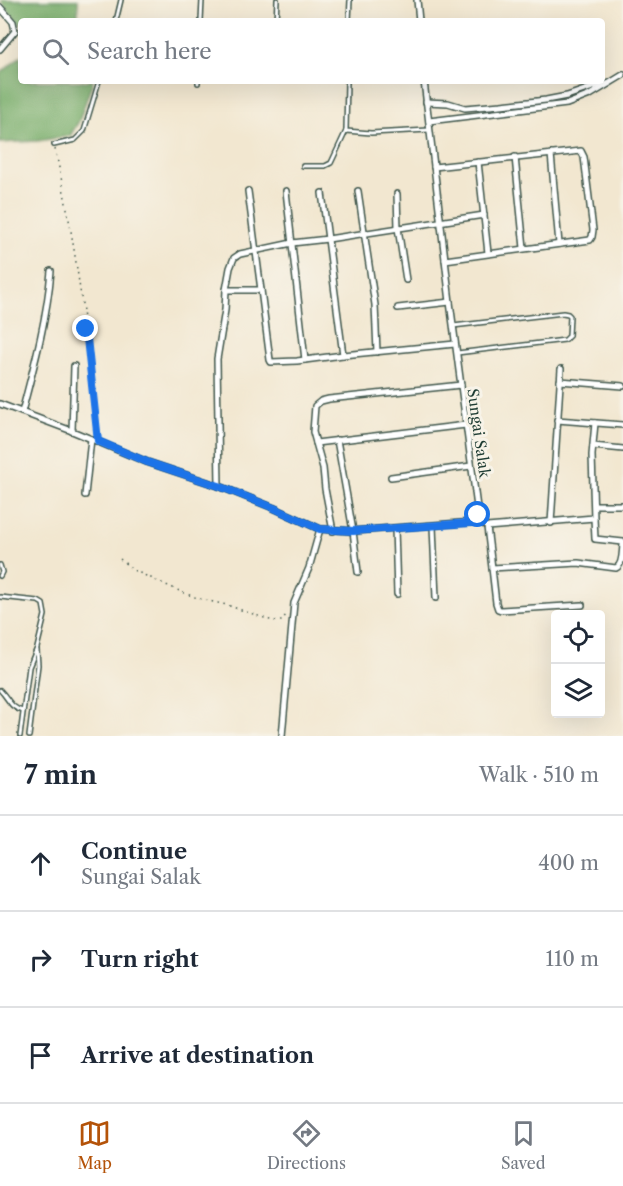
<!DOCTYPE html>
<meta charset="utf-8">
<style>
:root{--surface:#fff;--page:#f2f2f3;--text:#1f2937;--muted:#747a83;--line:#e0e1e3;--accent:#b45309}
body{margin:0;font-family:"Libre Caslon Text",serif;background:var(--page);color:var(--text)}
.controls{position:absolute;right:18px;bottom:18px;display:grid;overflow:hidden;border-radius:6px;box-shadow:0 6px 24px #0002}
.controls button{width:54px;height:54px;display:grid;place-items:center;padding:0;border:0;border-bottom:2px solid var(--line);background:var(--surface);color:var(--text);font:30px sans-serif}
.stop{position:absolute;width:18px;height:18px;margin:-14px;border:4px solid #1a73e8;border-radius:50%;background:#fff}
.stop.end{background:#1a73e8;border-color:#fff;box-shadow:0 2px 6px #0008}
.list{margin:0;padding:0;list-style:none}
h2{display:flex;justify-content:space-between;align-items:center;height:78px;margin:0;padding:0 24px;font-size:26px}
h2 small{font-size:20px;font-weight:400;color:var(--muted)}
.list li{display:grid;grid-template-columns:39px 1fr auto;gap:18px;align-items:center;box-sizing:border-box;height:96px;padding:0 24px;border-top:2px solid var(--line)}
.list b{display:block;font-size:22px;white-space:nowrap}
.list p{margin:0;font-size:20px;white-space:nowrap;color:var(--muted)}
.list em{font-size:20px;font-style:normal;color:var(--muted)}
.icon{flex:none;width:33px;height:33px;fill:none;stroke:currentColor;stroke-width:2;stroke-linecap:round;stroke-linejoin:round}
.map{position:relative;flex:none;width:623px;height:736px;overflow:hidden}
.search{position:absolute;background:var(--surface);box-shadow:0 6px 24px #0002;left:18px;right:18px;top:18px;height:66px;display:flex;align-items:center;gap:15px;box-sizing:border-box;padding:0 21px;border-radius:6px;color:var(--muted);font-size:22px}
.sheet{height:366px;background:var(--surface)}
nav{display:flex;justify-content:space-around;align-items:center;box-sizing:border-box;height:84px;border-top:2px solid var(--line);background:var(--surface);font-size:16px;color:var(--muted)}
nav a{display:grid;justify-items:center;gap:3px}
nav .on{color:var(--accent)}
.map>svg:first-child{display:block}
.forest{fill:#78ad6a;stroke:#4c754f;stroke-width:1.5}
.lines{fill:none;stroke-linecap:round;stroke-linejoin:round}
.service-casing{stroke:#3f564b;stroke-width:6}
.minor-casing{stroke:#3f564b;stroke-width:8}
.path{stroke:#3f564b;stroke-width:1.5;stroke-dasharray:1.5 4.5;stroke-linecap:butt}
.service{stroke:#fff;stroke-width:3}
.minor{stroke:#fff;stroke-width:5}
.route{stroke:#1a73e8;stroke-width:8}
.labels{text-anchor:middle;dominant-baseline:central;stroke-width:6;stroke-linejoin:round;paint-order:stroke}
.street-label{font-size:15px;fill:#1f3d34;stroke:#f7f3e8}
</style>
<div class="map">
<svg width="623" height="736" viewBox="0 0 623 736">
<rect width="100%" height="100%" fill="#f7f3e8"/>
<filter id="ink" filterUnits="userSpaceOnUse"><feTurbulence type="fractalNoise" baseFrequency=".0167" numOctaves="2"/><feDisplacementMap in="SourceGraphic" scale="12" xChannelSelector="R" yChannelSelector="G"/><feConvolveMatrix kernelMatrix="1 2 1 2 8 2 1 2 1" color-interpolation-filters="sRGB"/></filter>
<filter id="wash" filterUnits="userSpaceOnUse"><feTurbulence type="fractalNoise" baseFrequency=".008" numOctaves="4" result="noise"/><feDisplacementMap in="SourceGraphic" scale="24" xChannelSelector="R" yChannelSelector="G"/><feGaussianBlur stdDeviation="1.35" result="paint"/><feColorMatrix in="noise" values="0 0 0 0 0 0 0 0 0 0 0 0 0 0 0 0 0 1.4 0 .05"/><feComposite in="paint" operator="in"/></filter>
<g filter="url(#wash)">
<rect width="100%" height="100%" fill="#f2e7d0"/>
<!-- forest -->
<g class="forest">
<polygon points="2,0 78,0 78,21 21,21 21,26 1,2"/>
<polygon points="21,56 21,81 93,81 79,121 70,136 37,141 0,143 0,74"/>
</g>
</g>
<g filter="url(#ink)">
<g class="lines">
<defs>
<g id="service">
<polyline points="116,21 121,0"/>
<polyline points="201,21 202,0"/>
<polyline points="276,21 277,0"/>
<polyline points="349,21 350,0"/>
<polyline points="347,81 346,131 371,133 429,130"/>
<polyline points="198,83 198,81"/>
<polyline points="54,145 75,140 84,131 99,81"/>
<polyline points="303,166 325,166 331,163 346,131"/>
<polyline points="453,326 563,313 568,314 570,316 569,336 565,340 457,353"/>
<polyline points="0,565 2,572 0,576"/>
<polyline points="0,597 38,601 43,604 45,615 37,648 29,667 20,736"/>
<path d="M0,690C9,699 10,708 23,711"/>
<polyline points="29,736 38,665 37,650"/>
</g>
<g id="minor">
<polyline points="417,0 419,21"/>
<polyline points="0,7 13,22 15,31 0,49"/>
<polyline points="426,102 448,103 465,108 501,105 546,100 567,96 599,85 607,84"/>
<polyline points="429,121 567,104 590,95 623,75"/>
<polyline points="551,154 559,244"/>
<polyline points="515,157 524,248"/>
<polyline points="478,162 488,253"/>
<polyline points="434,167 581,151 584,157 593,230 592,237 590,240 445,260"/>
<polyline points="248,191 261,290"/>
<polyline points="286,191 305,360"/>
<polyline points="358,191 375,305 377,352"/>
<polyline points="322,193 343,355 455,344"/>
<polyline points="397,194 398,228 406,280"/>
<polyline points="226,290 261,290 270,360 271,362 297,361 343,355"/>
<polyline points="398,308 450,302"/>
<polyline points="560,381 623,386"/>
<polyline points="0,404 72,431 147,462 219,486 274,508 320,529 353,531 474,522 478,515 450,302 424,81"/>
<path d="M22,412C34,366 47,319 51,271"/>
<polyline points="557,420 623,425"/>
<polyline points="72,431 74,366"/>
<polyline points="337,440 353,531 358,572"/>
<polyline points="316,443 466,425"/>
<polyline points="593,446 623,449"/>
<polyline points="391,477 471,466"/>
<polyline points="219,486 217,359 225,310 226,290 230,268 234,258 240,254 292,243 328,239 484,215"/>
<polyline points="85,495 91,439"/>
<polyline points="595,505 623,505"/>
<path d="M477,518L487,527L492,568L578,563L616,568C623,565 622,553 623,545"/>
<polyline points="594,518 595,539 623,542"/>
<polyline points="551,523 561,369"/>
<polyline points="433,526 436,598"/>
<polyline points="487,527 594,518 592,455 595,423"/>
<polyline points="395,528 397,594"/>
<polyline points="333,531 325,489 323,468 313,432 315,406 321,401 329,399 461,385"/>
<polyline points="492,568 496,603 498,609 501,610 582,605"/>
<polyline points="282,736 294,603 309,568 320,529"/>
</g>
</defs>
<!-- service casing -->
<use href="#service" class="service-casing"/>
<!-- minor casing -->
<use href="#minor" class="minor-casing"/>
<!-- path -->
<g class="path">
<path d="M55,149C76,243 87,339 98,435"/>
<polyline points="120,559 133,570 184,593 200,599 227,605 270,620 280,622 287,614"/>
</g>
<!-- service -->
<use href="#service" class="service"/>
<!-- minor -->
<use href="#minor" class="minor"/>
</g>
</g>
<g class="lines" filter="url(#ink)">
<!-- route -->
<polyline class="route" points="86,329 98,441 147,462 219,486 274,508 320,529 353,531 470,523 474,522 478,515"/>
</g>
<g class="labels">
<!-- street labels -->
<g class="street-label">
<text transform="translate(479 433) rotate(82)">Sungai Salak</text>
</g>
</g>
</svg>
<div class="controls">
<button><svg class="icon" aria-label="locate" viewBox="0 0 24 24"><circle cx="12" cy="12" r="6"/><path d="M12 2v4M12 18v4M2 12h4M18 12h4"/></svg></button>
<button><svg class="icon" aria-label="layers" viewBox="0 0 24 24"><path d="M12 4l9 5-9 5-9-5zM3 14l9 5 9-5"/></svg></button>
</div>
<div class="stop" style="left:478px;top:515px"></div>
<div class="stop end" style="left:86px;top:329px"></div>
<div class="search"><svg class="icon" aria-label="search" viewBox="0 0 24 24"><circle cx="10" cy="10" r="6"/><path d="M15 15l6 6"/></svg>Search here</div>
</div>
<section class="sheet">
<h2>7 min<small>Walk · 510 m</small></h2>
<ul class="list">
<li><svg class="icon" aria-label="ahead" viewBox="0 0 24 24"><path d="M12 20V5M6 11l6-6 6 6"/></svg><div><b>Continue</b><p>Sungai Salak</p></div><em>400 m</em></li>
<li><svg class="icon" aria-label="right" viewBox="0 0 24 24"><path d="M7 20v-9h11M14 6l5 5-5 5"/></svg><div><b>Turn right</b></div><em>110 m</em></li>
<li><svg class="icon" aria-label="arrive" viewBox="0 0 24 24"><path d="M6 21V4h12l-3 4 3 4H6"/></svg><div><b>Arrive at destination</b></div></li>
</ul>
</section>
<nav>
<a class="on"><svg class="icon" aria-label="map" viewBox="0 0 24 24"><path d="M3 6l6-2 6 2 6-2v14l-6 2-6-2-6 2zM9 4v14M15 6v14"/></svg>Map</a>
<a><svg class="icon" aria-label="directions" viewBox="0 0 24 24"><path d="M12 3l9 9-9 9-9-9zM9 14v-3h6M13 9l2 2-2 2"/></svg>Directions</a>
<a><svg class="icon" aria-label="saved" viewBox="0 0 24 24"><path d="M7 4h10v16l-5-4-5 4z"/></svg>Saved</a>
</nav>
